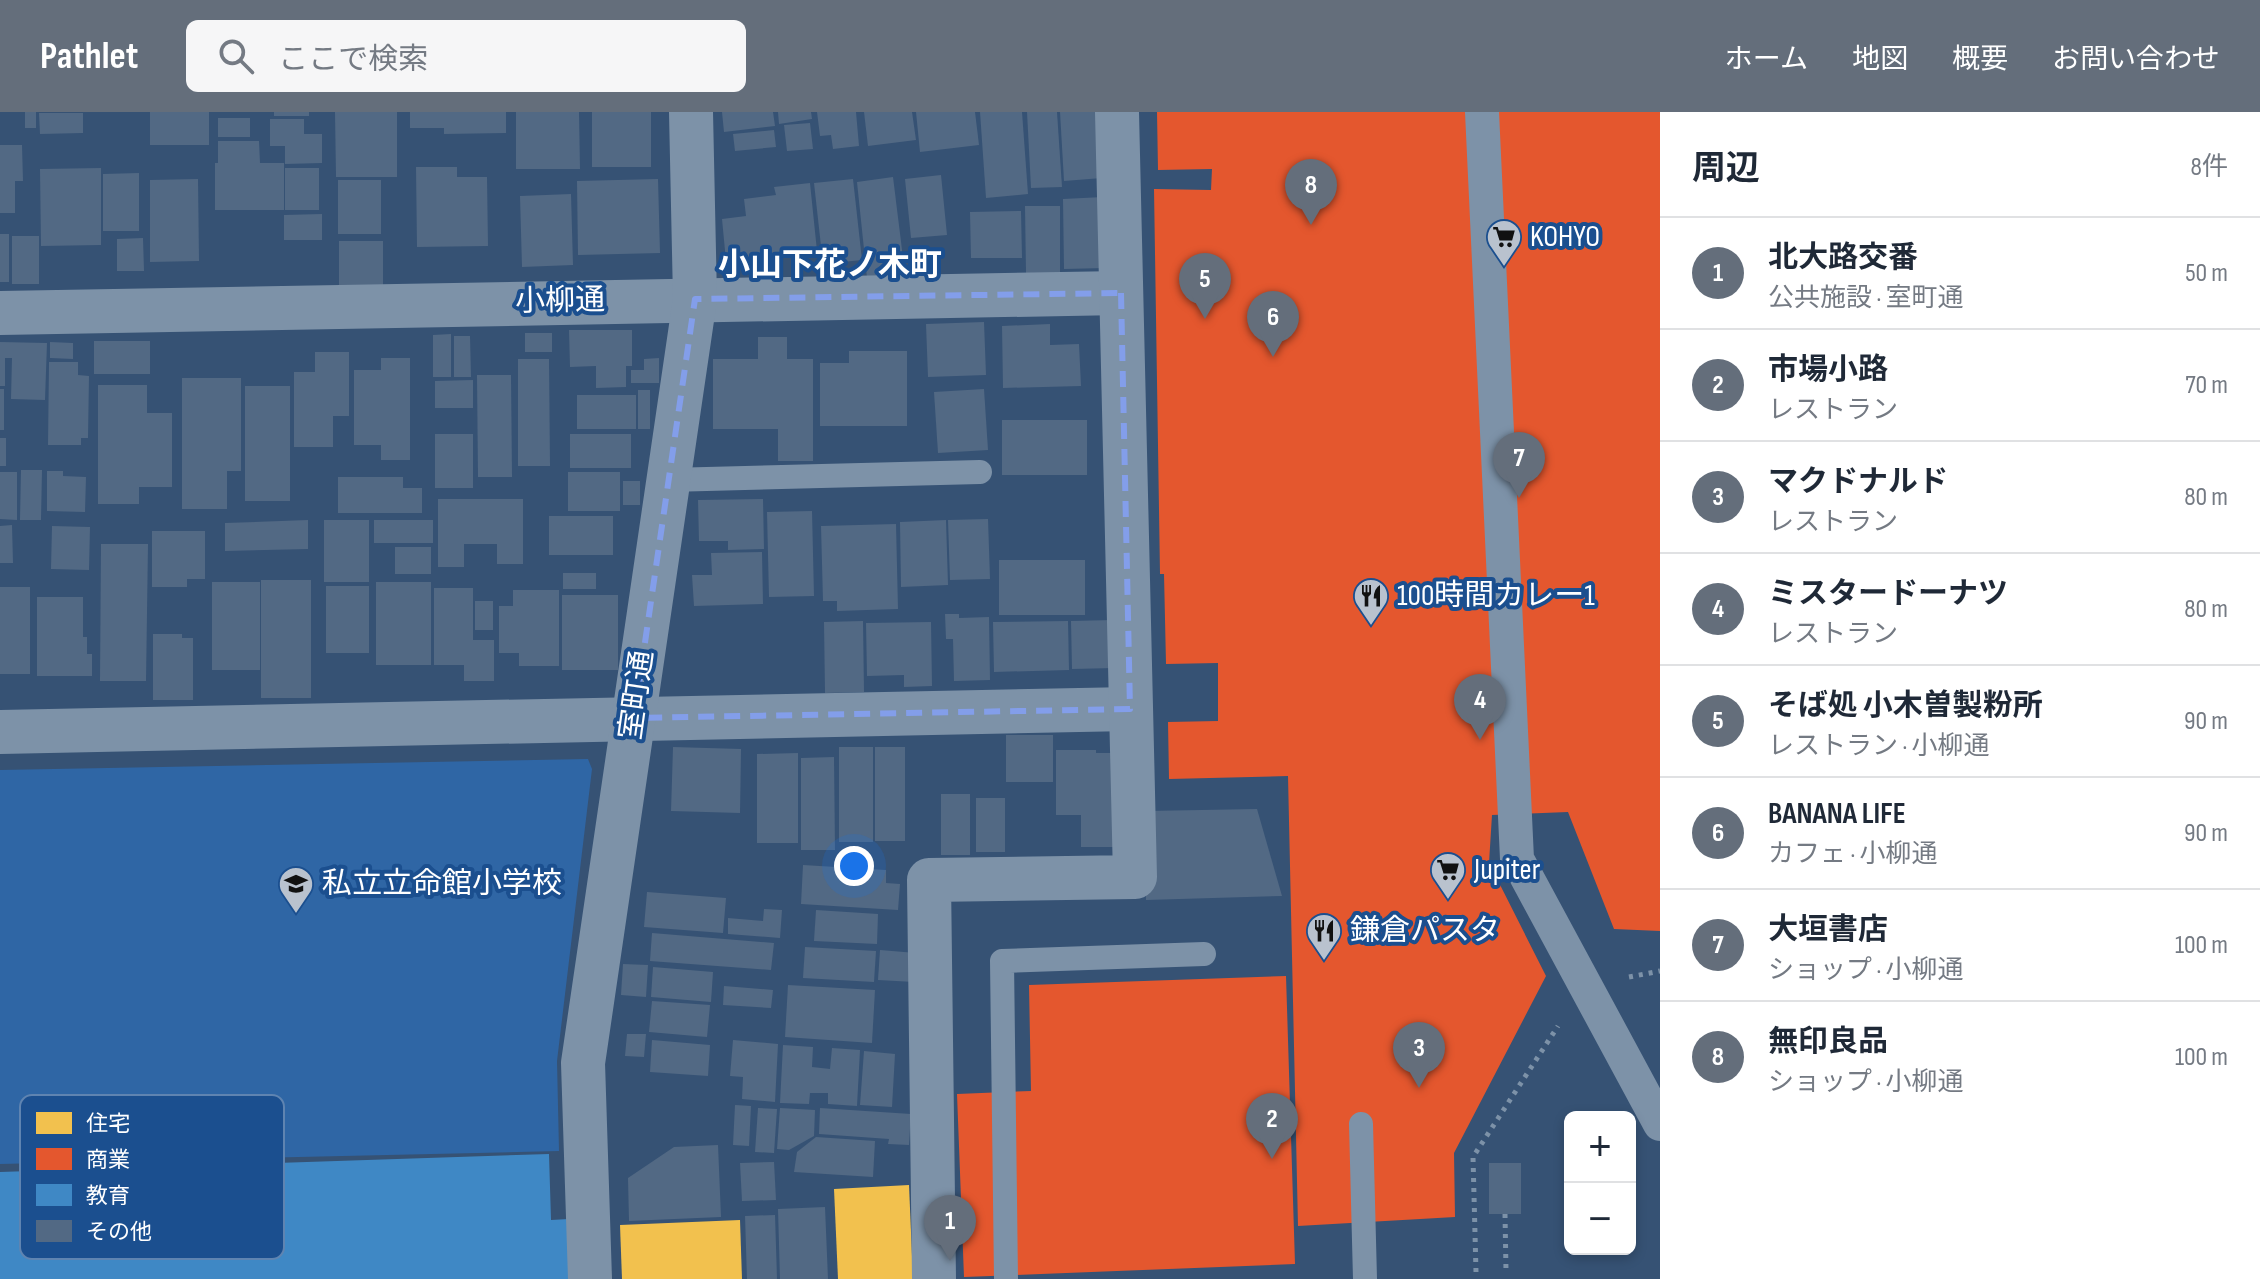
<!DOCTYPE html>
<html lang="ja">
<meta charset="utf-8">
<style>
:root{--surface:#fff;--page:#f6f6f7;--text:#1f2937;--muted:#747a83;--line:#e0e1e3;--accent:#646e7b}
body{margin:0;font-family:"Sofia Sans Condensed","Noto Sans JP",sans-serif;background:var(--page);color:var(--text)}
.controls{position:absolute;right:24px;bottom:24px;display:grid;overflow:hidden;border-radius:12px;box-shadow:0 4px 12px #0003}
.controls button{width:72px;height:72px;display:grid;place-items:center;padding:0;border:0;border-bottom:2px solid var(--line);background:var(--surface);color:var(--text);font:40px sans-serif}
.you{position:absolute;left:854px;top:754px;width:28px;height:28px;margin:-20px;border:6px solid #fff;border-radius:50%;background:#1a73e8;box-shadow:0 0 0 12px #1a73e833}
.badge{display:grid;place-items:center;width:52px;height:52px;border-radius:50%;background:var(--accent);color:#fff;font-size:26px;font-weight:700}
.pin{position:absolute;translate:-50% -66px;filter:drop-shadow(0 2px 4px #0008)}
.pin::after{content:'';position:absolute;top:42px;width:28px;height:24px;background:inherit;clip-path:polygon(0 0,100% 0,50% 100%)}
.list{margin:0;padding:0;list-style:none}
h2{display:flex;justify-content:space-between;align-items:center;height:104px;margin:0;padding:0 32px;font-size:34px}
h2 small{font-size:26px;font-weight:400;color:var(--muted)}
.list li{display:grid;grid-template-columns:52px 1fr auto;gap:24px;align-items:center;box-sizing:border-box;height:112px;padding:0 32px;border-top:2px solid var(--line)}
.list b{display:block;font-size:30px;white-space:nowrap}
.list p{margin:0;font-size:26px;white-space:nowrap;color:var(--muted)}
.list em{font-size:26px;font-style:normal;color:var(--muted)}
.icon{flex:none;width:44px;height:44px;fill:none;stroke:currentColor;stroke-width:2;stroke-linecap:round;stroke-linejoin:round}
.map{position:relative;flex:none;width:1660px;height:1167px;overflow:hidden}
header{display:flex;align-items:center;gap:48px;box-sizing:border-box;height:112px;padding:0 40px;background:var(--accent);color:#fff}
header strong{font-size:38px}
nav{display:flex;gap:44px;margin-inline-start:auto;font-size:28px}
.search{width:560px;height:72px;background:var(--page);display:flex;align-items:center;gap:20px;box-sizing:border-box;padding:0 28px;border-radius:12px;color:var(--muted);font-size:30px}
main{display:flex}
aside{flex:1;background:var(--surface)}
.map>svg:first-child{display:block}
.green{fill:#2f66a5}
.homes{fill:#f2c14e}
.shops{fill:#e4572e}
.schools{fill:#3f88c5}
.building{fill:#526984}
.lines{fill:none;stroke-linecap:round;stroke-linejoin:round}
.path{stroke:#7d92a8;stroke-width:5;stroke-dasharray:4 6;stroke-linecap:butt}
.service{stroke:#7d92a8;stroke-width:24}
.pedestrian{stroke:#7d92a8;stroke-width:34}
.minor{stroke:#7d92a8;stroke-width:44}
.marked{fill:none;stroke:#839eea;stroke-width:6;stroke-dasharray:16 10;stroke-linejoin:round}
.labels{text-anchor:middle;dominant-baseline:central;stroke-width:8;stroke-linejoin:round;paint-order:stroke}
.poi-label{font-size:30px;fill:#fff;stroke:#1b4f8f;text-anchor:start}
.street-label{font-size:30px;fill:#fff;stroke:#1b4f8f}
.neighbourhood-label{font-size:32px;font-weight:bold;fill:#fff;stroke:#1b4f8f}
.key{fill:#1b4f8f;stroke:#5f84b1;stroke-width:2}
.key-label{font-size:22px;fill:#fff}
</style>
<header>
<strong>Pathlet</strong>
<div class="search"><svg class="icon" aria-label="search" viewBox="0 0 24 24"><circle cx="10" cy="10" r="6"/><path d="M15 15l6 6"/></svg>ここで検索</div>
<nav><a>ホーム</a><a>地図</a><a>概要</a><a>お問い合わせ</a></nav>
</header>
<main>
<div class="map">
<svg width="1660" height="1167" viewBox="0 0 1660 1167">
<rect width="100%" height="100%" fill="#365274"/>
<!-- green -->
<polygon class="green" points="588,647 592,657 557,949 559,1039 0,1052 0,658"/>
<!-- homes -->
<g class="homes">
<polygon points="909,1073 913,1167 838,1167 834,1077"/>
<polygon points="740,1108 742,1167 622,1167 620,1113"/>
</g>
<!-- shops -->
<g class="shops">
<polygon points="1157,0 1660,0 1660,819 1614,817 1568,700 1492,703 1489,751 1546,864 1454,1041 1455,1105 1298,1114 1288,664 1169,667 1168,610 1218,609 1218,551 1166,552 1164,462 1160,462 1154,77 1211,78 1212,57 1158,58"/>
<polygon points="1286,864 1295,1152 964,1165 957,982 1031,979 1029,873"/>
</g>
<!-- schools -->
<polygon class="schools" points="549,1042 551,1108 569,1107 571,1167 0,1167 0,1060"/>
<!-- building -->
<g class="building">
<rect x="25" y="0" width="11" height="16"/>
<rect x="150" y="0" width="59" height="33"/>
<rect x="274" y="0" width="35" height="4"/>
<polygon points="335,0 397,0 397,65 336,65"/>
<polygon points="410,0 506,0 506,21 444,22 444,16 410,16"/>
<polygon points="516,0 579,0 580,57 516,57"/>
<rect x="592" y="0" width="59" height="55"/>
<polygon points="722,0 773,0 775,14 724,20"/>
<polygon points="778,0 811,0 812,7 779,12"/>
<polygon points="817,0 856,0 859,34 833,37 831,23 820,24"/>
<polygon points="864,0 912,0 916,28 868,34"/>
<polygon points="916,0 975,0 979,33 920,40"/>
<polygon points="980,0 1022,0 1028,82 986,86"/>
<polygon points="1027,0 1057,0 1062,75 1031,76"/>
<polygon points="1060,0 1098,0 1102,66 1064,69"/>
<polygon points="39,1 83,1 83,21 40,22"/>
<rect x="218" y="6" width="32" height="19"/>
<polygon points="270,7 304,7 304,22 322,22 322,51 285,52 285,34 270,34"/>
<polygon points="810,11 813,37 787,39 784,13"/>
<polygon points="774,18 776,35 735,39 733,22"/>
<polygon points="218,29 259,29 260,51 284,51 284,98 215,98 215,51 218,51"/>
<polygon points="0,33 22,33 23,69 15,69 15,101 0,101"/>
<polygon points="416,55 457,55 457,65 487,65 488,134 417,135"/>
<polygon points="101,56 101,133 41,134 40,57"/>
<rect x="285" y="56" width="34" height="42"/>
<polygon points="139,61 139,119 103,119 103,62"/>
<polygon points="941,63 947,123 911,126 905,67"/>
<polygon points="893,65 905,162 867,166 857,70"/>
<polygon points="198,67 199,149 150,150 150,68"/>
<polygon points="658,67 660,141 578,143 577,69"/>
<polygon points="853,67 862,148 823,152 814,71"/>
<rect x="338" y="68" width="43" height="54"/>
<polygon points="810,71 817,139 726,149 722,107 746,104 744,87 776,83 774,75"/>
<polygon points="571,82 573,153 522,155 520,84"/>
<polygon points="1103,85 1105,156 1064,157 1063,87"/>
<polygon points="1025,94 1060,94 1060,161 1026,161"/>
<polygon points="1021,99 1022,146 971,146 970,100"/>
<polygon points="322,102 322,128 284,128 284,103"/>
<rect x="0" y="122" width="9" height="48"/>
<rect x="12" y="124" width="27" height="48"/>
<polygon points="143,126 144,159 117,159 117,127"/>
<rect x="339" y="129" width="44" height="47"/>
<polygon points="984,210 986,263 928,265 926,212"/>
<polygon points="1050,212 1050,233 1079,232 1081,274 1003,276 1002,214"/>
<polygon points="569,218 632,218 632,254 626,254 626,275 596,276 596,254 570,255"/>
<rect x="525" y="221" width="27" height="19"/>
<polygon points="451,222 451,265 433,265 433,223"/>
<polygon points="454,224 470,224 471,265 454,265"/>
<polygon points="758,225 787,225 787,247 813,247 813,349 778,349 778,317 713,317 713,247 758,247"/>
<rect x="94" y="229" width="56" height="33"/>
<polygon points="0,230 47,231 45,288 11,287 12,246 5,246 5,274 0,274"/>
<polygon points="50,230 73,231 73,247 50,246"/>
<polygon points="849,239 907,239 907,314 820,314 820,251 849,251"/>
<polygon points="315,240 349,240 349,304 333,304 333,335 294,335 294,260 315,260"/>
<polygon points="381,246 410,246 410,348 381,348 381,333 354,333 354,258 381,258"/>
<polygon points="659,246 659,271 631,271 631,258 644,258 644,247"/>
<polygon points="518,247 549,247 550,354 518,354"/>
<polygon points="49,250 78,250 78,263 89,264 88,326 81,326 81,333 48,333"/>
<polygon points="477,263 511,263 512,365 478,365"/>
<polygon points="182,266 241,266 241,359 227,359 227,397 182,397"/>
<polygon points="473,268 473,296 435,296 435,269"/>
<polygon points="98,273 147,273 147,301 172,301 172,375 139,375 139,392 98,392"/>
<rect x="245" y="274" width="45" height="115"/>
<rect x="0" y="277" width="4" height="41"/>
<polygon points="984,277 988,338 938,341 934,280"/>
<rect x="638" y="278" width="12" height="39"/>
<rect x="577" y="283" width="59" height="34"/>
<rect x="1002" y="308" width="85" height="55"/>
<rect x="435" y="322" width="38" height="54"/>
<rect x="570" y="322" width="61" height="34"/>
<rect x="0" y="326" width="6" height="28"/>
<polygon points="21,358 42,358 41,408 20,408"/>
<polygon points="47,359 63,359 63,364 86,365 85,400 47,399"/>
<polygon points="0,360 17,360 17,408 0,407"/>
<rect x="568" y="360" width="52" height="39"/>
<polygon points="338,365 403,365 403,376 422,376 422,401 338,401"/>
<rect x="623" y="369" width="17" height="24"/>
<polygon points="438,387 523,387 523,452 497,452 497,432 464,432 464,455 438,455"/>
<polygon points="763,387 764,437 728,438 728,429 699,429 698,388"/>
<polygon points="812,399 814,484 769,485 767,400"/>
<rect x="549" y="404" width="64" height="39"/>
<polygon points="988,407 990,467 950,468 948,408"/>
<polygon points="308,408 308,437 225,439 225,411"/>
<rect x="324" y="408" width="45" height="62"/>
<rect x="374" y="408" width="59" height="23"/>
<polygon points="946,408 948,473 901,475 900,410"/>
<polygon points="896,412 898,497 837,499 837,489 823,489 821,414"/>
<polygon points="12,413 13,451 0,451 0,414"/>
<polygon points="52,414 90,415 89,458 51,457"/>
<polygon points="152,419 205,419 205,467 187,467 187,475 152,475"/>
<polygon points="101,432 148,432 146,569 100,569"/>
<rect x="395" y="435" width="36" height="27"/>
<polygon points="762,440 763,492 694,494 692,463 712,463 711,441"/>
<rect x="999" y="448" width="86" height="55"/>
<rect x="563" y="461" width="33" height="16"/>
<rect x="261" y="468" width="50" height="118"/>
<rect x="212" y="470" width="48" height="88"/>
<rect x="376" y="470" width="55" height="83"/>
<rect x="326" y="474" width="43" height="67"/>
<rect x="0" y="475" width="30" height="87"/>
<polygon points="434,476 473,476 473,528 494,528 494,569 464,569 464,553 434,553"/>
<polygon points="513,478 559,478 559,554 519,554 519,541 499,541 499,494 513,494"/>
<rect x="562" y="483" width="56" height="75"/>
<polygon points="37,485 83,485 83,525 87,525 87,542 92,542 92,564 37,564"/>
<rect x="475" y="489" width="18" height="29"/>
<polygon points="945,502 959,502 959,506 989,505 990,568 954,569 953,527 946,527"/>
<polygon points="1113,508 1115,556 1072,557 1071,509"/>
<polygon points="863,509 864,580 825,581 824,510"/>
<polygon points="1068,509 1069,558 994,560 993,510"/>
<polygon points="931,510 932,574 904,575 904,563 867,564 866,511"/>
<polygon points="153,522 182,522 182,526 193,526 193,588 153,588"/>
<rect x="1006" y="623" width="47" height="47"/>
<polygon points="673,635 741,637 740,701 671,699"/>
<rect x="839" y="635" width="34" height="95"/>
<rect x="875" y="635" width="30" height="94"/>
<polygon points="1056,638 1096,638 1096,641 1115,641 1115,735 1081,735 1081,703 1056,703"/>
<polygon points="798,641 798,731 757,731 757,642"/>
<polygon points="834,645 835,738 801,738 801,646"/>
<rect x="941" y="682" width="29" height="61"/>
<rect x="976" y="686" width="29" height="54"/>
<polygon points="1257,697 1282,784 1146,788 1146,699"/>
<polygon points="803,753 886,758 886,771 900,772 898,798 801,792"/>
<polygon points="647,780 726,786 723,821 644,815"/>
<polygon points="764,797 782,798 780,826 728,822 728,806 763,809"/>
<polygon points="816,798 878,802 877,832 814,829"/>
<polygon points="652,821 774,831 771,858 650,849"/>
<polygon points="805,835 876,839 874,870 803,866"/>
<polygon points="880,838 916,841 914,870 878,868"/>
<polygon points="623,852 648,853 646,885 621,883"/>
<polygon points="653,855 713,860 711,890 651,885"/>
<polygon points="788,873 875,878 872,931 785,925"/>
<polygon points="724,874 773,878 771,896 723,893"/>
<polygon points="652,889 710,893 707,925 649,920"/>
<polygon points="627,922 646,922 644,945 625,944"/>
<polygon points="652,928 710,933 708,964 650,960"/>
<polygon points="733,928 778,932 775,990 742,987 743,965 730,964"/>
<polygon points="783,933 813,935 812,955 830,957 832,936 860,938 857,994 828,992 828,981 810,981 809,992 780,991"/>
<polygon points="864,939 895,942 892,995 860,993"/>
<polygon points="735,993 751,994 749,1034 733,1033"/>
<polygon points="758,996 777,997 774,1041 755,1040"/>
<polygon points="780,996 815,998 814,1024 789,1038 777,1037"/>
<polygon points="820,996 911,1002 909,1033 888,1032 889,1027 819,1022"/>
<polygon points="816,1025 875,1029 873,1065 794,1060 797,1040"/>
<polygon points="718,1033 721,1105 629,1109 628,1066 674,1035"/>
<polygon points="774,1050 776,1088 742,1089 740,1051"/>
<rect x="1489" y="1051" width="32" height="51"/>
<polygon points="825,1095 828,1167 780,1167 778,1097"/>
<polygon points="775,1103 777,1167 747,1167 745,1104"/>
</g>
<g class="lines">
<!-- path -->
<g class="path">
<polyline points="1629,865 1660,859"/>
<polyline points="1505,1102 1506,1159"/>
<polyline points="1476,1160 1473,1045 1558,914"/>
</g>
<!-- service -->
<g class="service">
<polyline points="668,368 980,360"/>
<polyline points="1361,1012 1365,1167"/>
<polyline points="1006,1167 1002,849 1204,842"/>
</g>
<!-- pedestrian -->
<polyline class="pedestrian" points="1482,0 1517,747 1660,1012"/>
<!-- minor -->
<g class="minor">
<polyline points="0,201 1121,181"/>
<polyline points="0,620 1130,597"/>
<polyline points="590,1167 583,951 695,187 691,0"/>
<polyline points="934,1167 929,768 1135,765 1117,0"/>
</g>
</g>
<!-- marked area -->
<path class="marked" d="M1121,181L1130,597L634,606L695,187Z"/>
<!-- icons -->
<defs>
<symbol id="supermarket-pin" viewBox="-11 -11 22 30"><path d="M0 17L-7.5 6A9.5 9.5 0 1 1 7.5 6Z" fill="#b9c2ce" stroke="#1b4f8f"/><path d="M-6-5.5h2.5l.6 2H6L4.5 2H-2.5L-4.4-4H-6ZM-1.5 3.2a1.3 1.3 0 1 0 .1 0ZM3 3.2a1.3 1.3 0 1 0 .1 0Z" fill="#111"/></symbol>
<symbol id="restaurant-pin" viewBox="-11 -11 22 30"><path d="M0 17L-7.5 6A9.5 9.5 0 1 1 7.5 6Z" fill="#b9c2ce" stroke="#1b4f8f"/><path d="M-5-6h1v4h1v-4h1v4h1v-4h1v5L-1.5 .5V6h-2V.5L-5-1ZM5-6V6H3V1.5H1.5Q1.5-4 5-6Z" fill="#111"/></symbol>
<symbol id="school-pin" viewBox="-11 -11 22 30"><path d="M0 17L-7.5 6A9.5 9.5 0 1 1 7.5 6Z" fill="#b9c2ce" stroke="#1b4f8f"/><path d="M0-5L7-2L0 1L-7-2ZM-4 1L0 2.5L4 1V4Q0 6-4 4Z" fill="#111"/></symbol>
</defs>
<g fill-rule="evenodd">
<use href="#supermarket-pin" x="1484" y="105" width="40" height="54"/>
<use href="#restaurant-pin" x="1351" y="464" width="40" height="54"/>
<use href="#supermarket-pin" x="1428" y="738" width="40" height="54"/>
<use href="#school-pin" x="276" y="752" width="40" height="54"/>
<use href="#restaurant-pin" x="1304" y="799" width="40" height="54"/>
</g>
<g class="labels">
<!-- poi labels -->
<g class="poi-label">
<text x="1530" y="125">KOHYO</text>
<text x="1397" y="484">100時間カレー1</text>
<text x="1474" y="758">Jupiter</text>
<text x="322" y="772">私立立命館小学校</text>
<text x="1350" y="819">鎌倉パスタ</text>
</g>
<!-- street labels -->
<g class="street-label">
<text transform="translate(560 189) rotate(-1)">小柳通</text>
<text transform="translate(637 583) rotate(-82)">室町通</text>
</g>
<!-- neighbourhood labels -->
<g class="neighbourhood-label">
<text x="830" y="153">小山下花ノ木町</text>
</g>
</g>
<!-- legend -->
<rect x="20" y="983" width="264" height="164" rx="12" class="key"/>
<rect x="36" y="1000" width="36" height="22" fill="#f2c14e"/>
<rect x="36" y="1036" width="36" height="22" fill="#e4572e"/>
<rect x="36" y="1072" width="36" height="22" fill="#3f88c5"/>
<rect x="36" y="1108" width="36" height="22" fill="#526984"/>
<g class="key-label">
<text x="86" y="1019">住宅</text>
<text x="86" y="1055">商業</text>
<text x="86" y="1091">教育</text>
<text x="86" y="1127">その他</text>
</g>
</svg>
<div class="controls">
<button>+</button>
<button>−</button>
</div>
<div class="you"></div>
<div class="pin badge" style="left:950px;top:1149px">1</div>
<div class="pin badge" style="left:1272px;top:1047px">2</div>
<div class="pin badge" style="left:1419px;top:976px">3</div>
<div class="pin badge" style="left:1480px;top:628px">4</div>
<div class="pin badge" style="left:1205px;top:207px">5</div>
<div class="pin badge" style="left:1273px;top:245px">6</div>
<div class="pin badge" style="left:1519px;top:386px">7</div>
<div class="pin badge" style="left:1311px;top:113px">8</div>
</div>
<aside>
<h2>周辺<small>8件</small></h2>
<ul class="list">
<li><span class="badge">1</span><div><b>北大路交番</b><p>公共施設 · 室町通</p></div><em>50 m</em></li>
<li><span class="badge">2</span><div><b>市場小路</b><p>レストラン</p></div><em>70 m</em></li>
<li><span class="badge">3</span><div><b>マクドナルド</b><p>レストラン</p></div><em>80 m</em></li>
<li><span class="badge">4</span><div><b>ミスタードーナツ</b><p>レストラン</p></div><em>80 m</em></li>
<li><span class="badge">5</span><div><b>そば処 小木曽製粉所</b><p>レストラン · 小柳通</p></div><em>90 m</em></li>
<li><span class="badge">6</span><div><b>BANANA LIFE</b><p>カフェ · 小柳通</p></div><em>90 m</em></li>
<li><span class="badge">7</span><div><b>大垣書店</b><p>ショップ · 小柳通</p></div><em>100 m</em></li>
<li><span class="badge">8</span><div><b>無印良品</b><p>ショップ · 小柳通</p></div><em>100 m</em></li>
</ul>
</aside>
</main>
